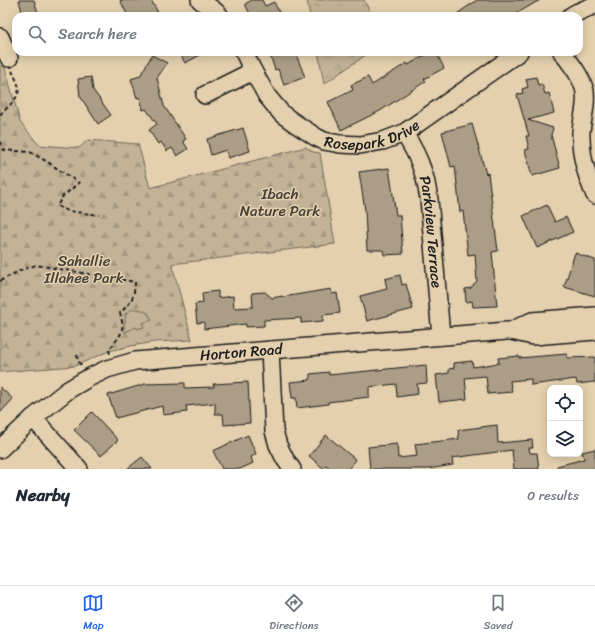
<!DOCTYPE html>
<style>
:root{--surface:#fff;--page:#f2f2f3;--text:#1f2937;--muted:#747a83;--line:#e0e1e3;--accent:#2563eb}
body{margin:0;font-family:Sriracha,sans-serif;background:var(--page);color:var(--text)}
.controls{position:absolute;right:12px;bottom:12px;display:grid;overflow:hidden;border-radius:8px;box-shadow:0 2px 10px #0003}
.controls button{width:36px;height:36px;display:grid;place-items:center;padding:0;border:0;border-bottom:1px solid var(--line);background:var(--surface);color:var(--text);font:20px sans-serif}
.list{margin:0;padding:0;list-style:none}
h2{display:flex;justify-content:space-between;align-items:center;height:52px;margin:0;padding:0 16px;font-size:17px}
h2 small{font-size:13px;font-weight:400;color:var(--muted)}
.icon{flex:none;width:22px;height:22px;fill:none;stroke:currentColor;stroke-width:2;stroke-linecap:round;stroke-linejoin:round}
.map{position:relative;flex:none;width:595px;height:469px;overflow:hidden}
.search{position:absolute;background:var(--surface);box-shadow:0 2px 10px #0003;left:12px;right:12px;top:12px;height:44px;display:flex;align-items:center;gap:10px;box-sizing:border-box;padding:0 14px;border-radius:12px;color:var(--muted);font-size:15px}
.sheet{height:116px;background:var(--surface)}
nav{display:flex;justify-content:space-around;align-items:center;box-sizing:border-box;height:56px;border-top:1px solid var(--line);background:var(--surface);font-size:11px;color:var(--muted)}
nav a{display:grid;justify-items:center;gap:2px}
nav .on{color:var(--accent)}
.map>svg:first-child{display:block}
.grass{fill:url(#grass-tufts);stroke:#706759}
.forest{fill:url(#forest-firs);stroke:#706759}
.garden{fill:#c3b296;stroke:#706759}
.building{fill:#ac9e86;stroke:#1c1c1c}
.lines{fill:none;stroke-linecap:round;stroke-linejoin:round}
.minor-casing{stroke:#1c1c1c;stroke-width:20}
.path{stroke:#1c1c1c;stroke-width:2;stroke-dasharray:4 3;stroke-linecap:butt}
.minor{stroke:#e4d0ae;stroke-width:17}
.labels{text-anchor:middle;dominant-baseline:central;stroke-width:3;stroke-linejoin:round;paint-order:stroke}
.street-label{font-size:15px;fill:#1c1c1c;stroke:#e4d0ae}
.park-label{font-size:15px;fill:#46423a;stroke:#e4d0ae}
</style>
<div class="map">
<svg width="595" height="469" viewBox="0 0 595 469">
<defs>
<pattern id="grass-tufts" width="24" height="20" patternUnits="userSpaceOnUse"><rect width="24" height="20" fill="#c3b296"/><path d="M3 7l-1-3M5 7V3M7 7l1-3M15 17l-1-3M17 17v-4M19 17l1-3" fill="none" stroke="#a79881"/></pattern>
<pattern id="forest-firs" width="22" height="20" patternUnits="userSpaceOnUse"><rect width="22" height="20" fill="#c3b296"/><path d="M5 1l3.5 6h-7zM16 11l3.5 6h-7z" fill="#a79881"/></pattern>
</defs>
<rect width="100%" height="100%" fill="#e4d0ae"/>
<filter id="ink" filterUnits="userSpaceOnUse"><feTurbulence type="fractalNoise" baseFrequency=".025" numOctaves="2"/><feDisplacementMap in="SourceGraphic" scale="8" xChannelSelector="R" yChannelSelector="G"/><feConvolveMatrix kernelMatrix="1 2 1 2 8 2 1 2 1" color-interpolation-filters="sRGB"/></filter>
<g filter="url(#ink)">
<!-- grass -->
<g class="grass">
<polygon points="307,0 364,0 372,16 310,16"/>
<polygon points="318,52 370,52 324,84"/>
</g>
<!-- forest -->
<polygon class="forest" points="4,64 20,122 39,145 79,148 88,140 138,144 150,188 306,147 313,152 320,153 335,244 172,264 192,340 155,342 131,346 109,351 75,366 0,372 0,66"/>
<!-- garden -->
<path class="garden" d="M132,309C143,309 146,310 152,320L142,323L144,327L137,329L136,327L125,332L124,326L126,314Z"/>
<!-- building -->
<g class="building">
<polygon points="19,0 34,0 39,16 23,16"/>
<polygon points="120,0 151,0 160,16 128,16"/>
<polygon points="252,0 262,0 265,6 274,2 281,16 245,16 250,14 245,4"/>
<polygon points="477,0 540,0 512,16 454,16"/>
<polygon points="179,52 206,52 185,63"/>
<polygon points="269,52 295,52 305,77 284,85 278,69 275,70"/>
<polygon points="431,52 436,52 444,68 424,79 426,81 380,111 341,130 328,102 353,90 351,85 368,77 372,85 407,63 408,65"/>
<polygon points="152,55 167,63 157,78 164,106 186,139 183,141 188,149 177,156 172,148 167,151 161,142 158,144 149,130 157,124 146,109 143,110 140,97 137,98 131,79 140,76"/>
<polygon points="91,77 93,90 111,115 98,124 80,96 78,79"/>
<polygon points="536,77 538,85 542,84 545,94 549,93 554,113 528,120 553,128 551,135 560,168 532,176 525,150 529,149 526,136 529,136 517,95 523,93 522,89 528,87 526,79"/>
<polygon points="472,124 486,174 488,173 498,251 492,252 497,306 473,307 472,301 466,302 465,289 471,288 477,281 475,254 468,255 463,211 460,212 455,166 451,167 442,132"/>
<polygon points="243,128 250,151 228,158 226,150 211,155 207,139"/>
<polygon points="389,168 396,215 400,215 403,254 384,255 383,250 367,250 365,210 359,172"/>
<polygon points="547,205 555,222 566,217 573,232 537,248 523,216"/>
<polygon points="575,253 595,260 595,296 564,287"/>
<polygon points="400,275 402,285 406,284 413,309 367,321 360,296 387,289 385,279"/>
<polygon points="331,289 332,294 337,293 340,313 323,315 323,321 301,323 301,318 264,320 264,326 246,327 246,324 204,329 204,322 197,323 195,304 203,303 202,293 218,291 218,298 233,296 234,308 253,307 252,293 265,292 272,298 282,296 283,297"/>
<polygon points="567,354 567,358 595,357 595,382 577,384 576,379 531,385 531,379 510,381 512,392 488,394 486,376 465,378 467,399 439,402 436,375 449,373 449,369 454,368 454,363 472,361 473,367 499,363 498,358 519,356 519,358"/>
<polygon points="426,365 427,383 417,384 418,394 397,397 396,384 369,387 369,397 328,402 328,404 297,408 296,398 292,398 290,382 310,380 310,374 329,372 329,375"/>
<polygon points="248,382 250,423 224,425 223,414 215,414 215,403 186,406 187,412 163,415 162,406 116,418 108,395 145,384 185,383 185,388 214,387 213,384"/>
<polygon points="0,387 13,399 0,413"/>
<polygon points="92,412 118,440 101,456 74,430"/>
<polygon points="497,425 498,443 532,440 533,448 529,448 530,453 537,453 539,469 514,469 512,450 452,458 453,465 428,469 370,469 368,447 397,444 398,458 417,456 415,444 459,439 458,430"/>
<polygon points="248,435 256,454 251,457 253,463 240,469 222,469 213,451"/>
<polygon points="326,435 356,460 348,469 331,469 326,465 323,468 309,456"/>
<polygon points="595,449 595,469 557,469 557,466 584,459 582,452"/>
<polygon points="142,457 152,469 127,469"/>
</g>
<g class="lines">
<defs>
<g id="minor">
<polyline points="200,0 216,12 220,16"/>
<polyline points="571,16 578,12 595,5"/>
<polyline points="0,37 9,58"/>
<path id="s1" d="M244,52L252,69L267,96L282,114L296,124L316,137L324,141L340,144L360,145L383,141L404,133L519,52"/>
<path d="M562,52C571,64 582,77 585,92C587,105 582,119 581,132C580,155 586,175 595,195"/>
<polyline points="205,95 253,71"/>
<path id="s2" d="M404,133C411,144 418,156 422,169C426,179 427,189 429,199L441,336"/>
<polyline points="511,331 532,321 595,316"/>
<polyline points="270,350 274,431 278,445 285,459 292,469"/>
<polyline points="33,418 79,469"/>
<path id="s3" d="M0,449L33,418L68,390L90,377L107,369L135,361L195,356L507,331H511L533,336L595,331"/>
</g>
</defs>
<!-- minor casing -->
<use href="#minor" class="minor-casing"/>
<!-- path -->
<g class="path">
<path d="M0,115C3,111 6,109 9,106C23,92 20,87 12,71"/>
<polyline points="0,142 4,150 30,152 46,161 79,183 63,196 57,206 68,211 99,215"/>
<path d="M0,281L21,270L36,265L135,282C134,298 132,302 120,313C126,333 120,335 109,350L110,354"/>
<polyline points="77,355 78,361 82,366"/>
</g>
<!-- minor -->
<use href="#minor" class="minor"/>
</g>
</g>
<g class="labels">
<!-- street labels -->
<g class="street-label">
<text stroke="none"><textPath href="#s1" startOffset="173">Rosepark Drive</textPath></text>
<text stroke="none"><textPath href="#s2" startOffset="104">Parkview Terrace</textPath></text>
<text stroke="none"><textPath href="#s3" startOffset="270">Horton Road</textPath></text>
</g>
<!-- park labels -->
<g class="park-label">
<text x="280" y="194">Ibach<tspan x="280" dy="17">Nature Park</tspan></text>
<text x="84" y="261">Sahallie<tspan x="84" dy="17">Illahee Park</tspan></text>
</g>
</g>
</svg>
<div class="controls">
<button><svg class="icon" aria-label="locate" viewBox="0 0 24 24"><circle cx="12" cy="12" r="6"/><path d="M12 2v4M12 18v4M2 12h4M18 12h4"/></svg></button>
<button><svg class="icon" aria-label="layers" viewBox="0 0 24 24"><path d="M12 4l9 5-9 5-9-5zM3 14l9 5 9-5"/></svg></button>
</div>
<div class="search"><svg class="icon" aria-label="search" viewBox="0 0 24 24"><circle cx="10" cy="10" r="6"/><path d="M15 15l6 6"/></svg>Search here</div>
</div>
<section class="sheet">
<h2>Nearby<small>0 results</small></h2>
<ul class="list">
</ul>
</section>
<nav>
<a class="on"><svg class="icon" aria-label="map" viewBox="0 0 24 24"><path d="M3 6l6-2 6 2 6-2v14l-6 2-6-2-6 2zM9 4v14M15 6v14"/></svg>Map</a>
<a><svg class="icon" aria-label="directions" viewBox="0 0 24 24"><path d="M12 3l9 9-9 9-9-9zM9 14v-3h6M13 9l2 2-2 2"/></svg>Directions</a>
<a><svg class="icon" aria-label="saved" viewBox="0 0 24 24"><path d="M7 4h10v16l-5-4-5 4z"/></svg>Saved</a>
</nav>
